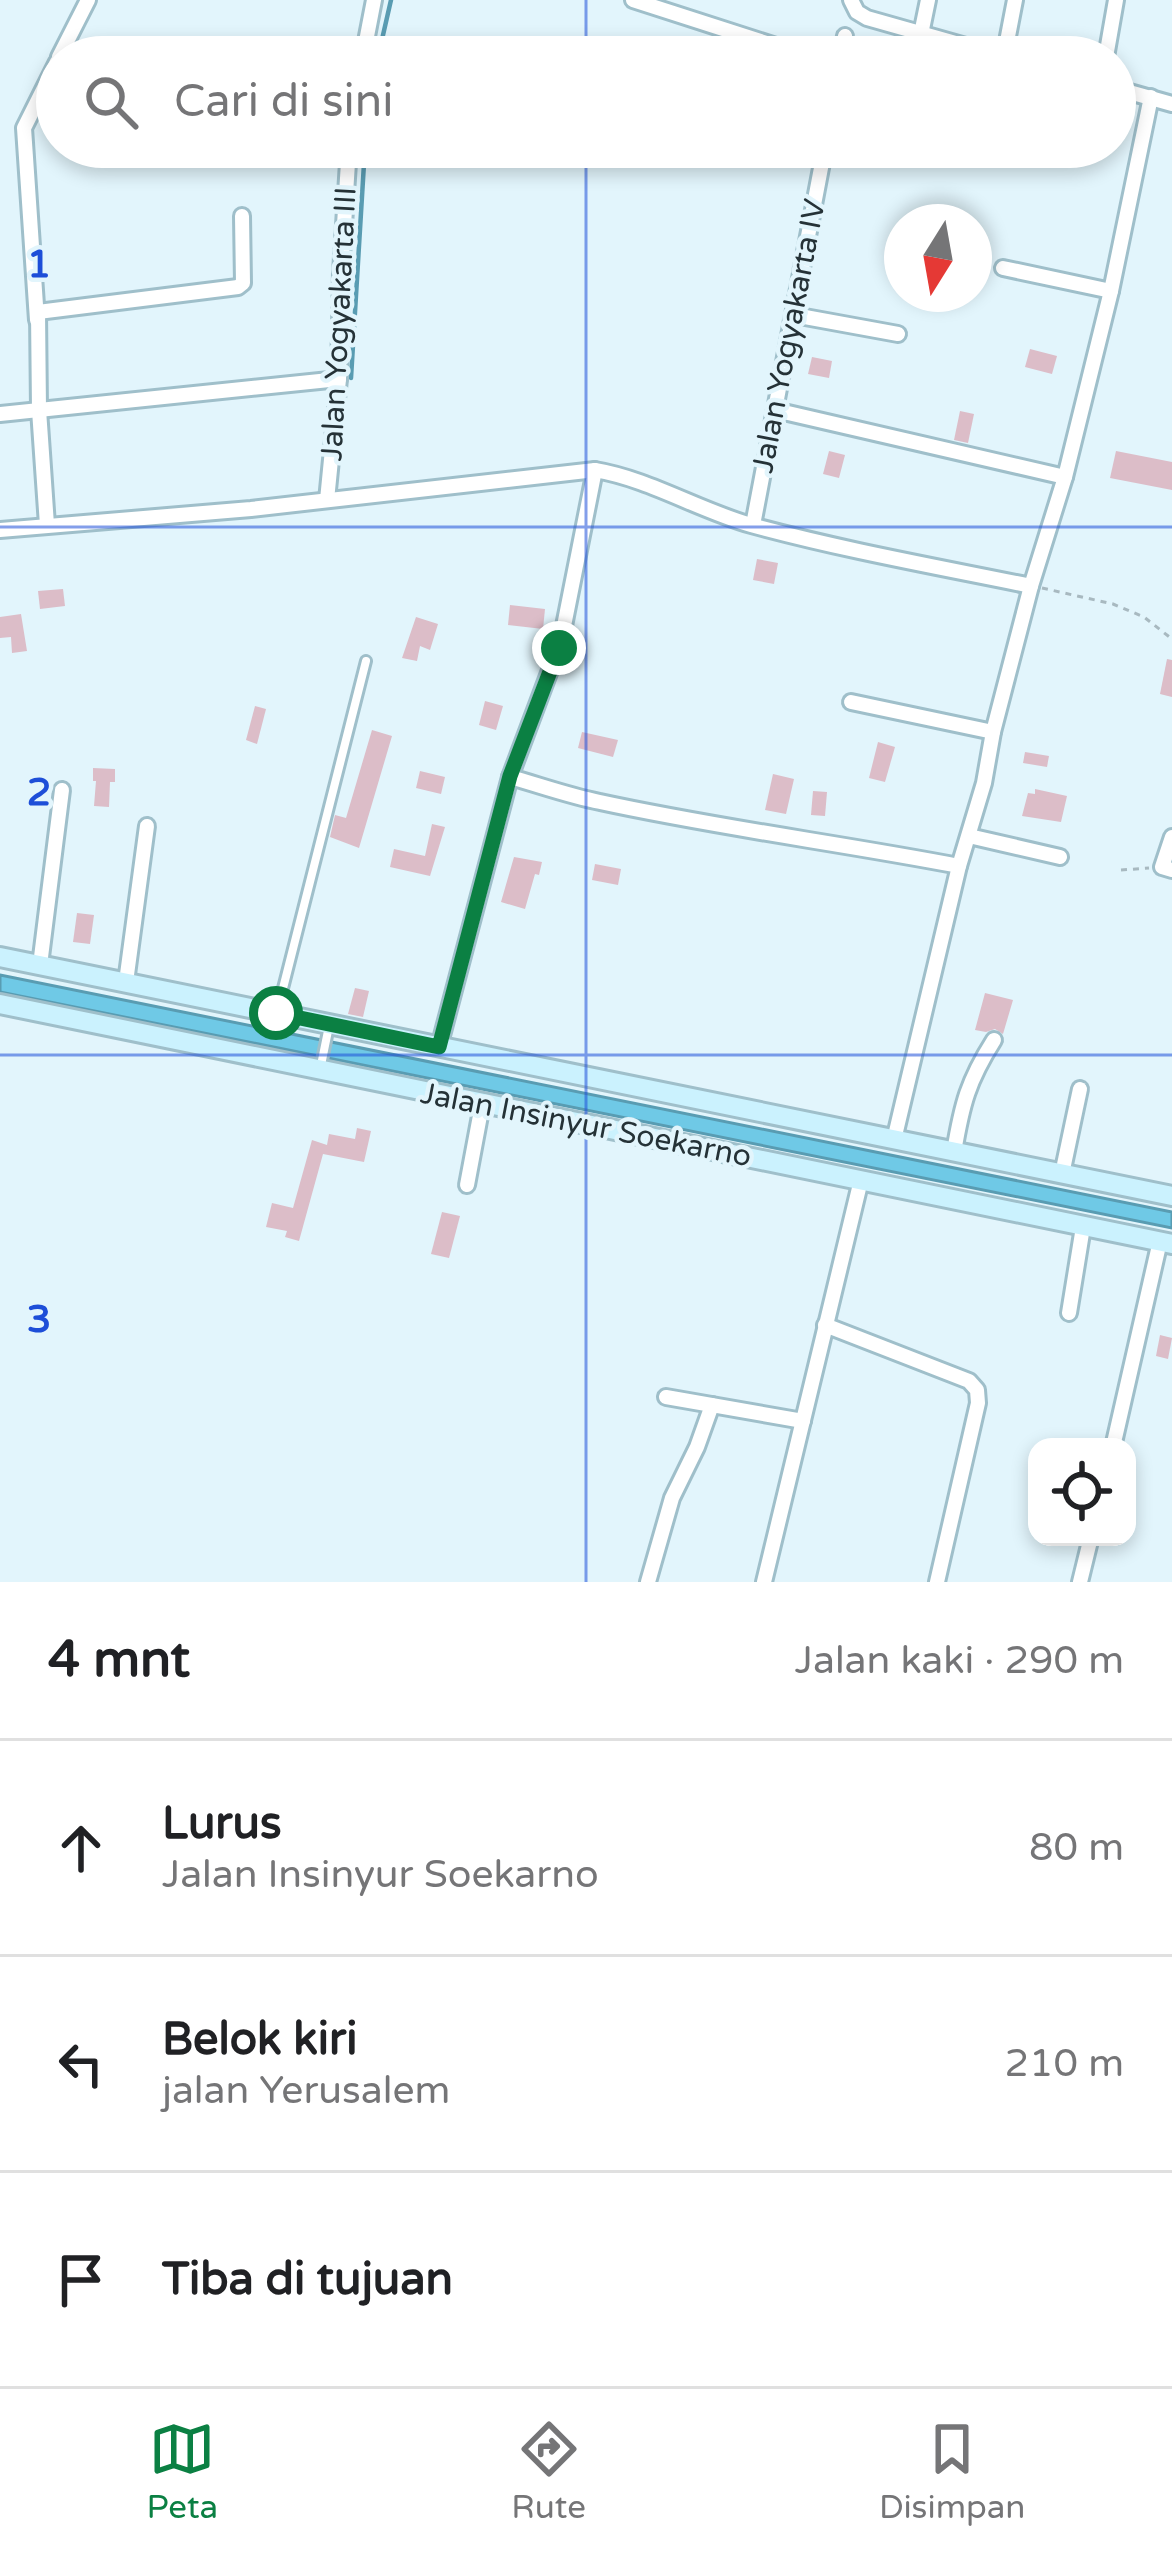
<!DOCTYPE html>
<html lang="id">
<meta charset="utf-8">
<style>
:root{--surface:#fff;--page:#f6f6f6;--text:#202124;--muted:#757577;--line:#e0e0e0;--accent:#0b8043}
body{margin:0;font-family:"Varela Round",sans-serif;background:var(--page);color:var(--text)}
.controls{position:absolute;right:36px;bottom:36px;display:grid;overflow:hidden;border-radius:24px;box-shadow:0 6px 18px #0003}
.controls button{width:108px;height:108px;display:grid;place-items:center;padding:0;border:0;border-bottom:3px solid var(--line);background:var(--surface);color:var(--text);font:60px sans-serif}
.compass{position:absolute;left:884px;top:204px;width:108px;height:108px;border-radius:50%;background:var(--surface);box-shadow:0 6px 18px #0003;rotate:191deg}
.stop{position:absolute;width:36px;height:36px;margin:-27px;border:9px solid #0b8043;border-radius:50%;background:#fff}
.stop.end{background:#0b8043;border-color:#fff;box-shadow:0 3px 12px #0008}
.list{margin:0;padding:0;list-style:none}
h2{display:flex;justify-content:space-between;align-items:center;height:156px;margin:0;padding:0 48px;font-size:51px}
h2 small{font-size:39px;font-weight:400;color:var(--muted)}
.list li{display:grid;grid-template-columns:78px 1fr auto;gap:36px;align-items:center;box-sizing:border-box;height:216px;padding:0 48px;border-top:3px solid var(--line)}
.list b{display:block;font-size:45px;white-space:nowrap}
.list p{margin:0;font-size:39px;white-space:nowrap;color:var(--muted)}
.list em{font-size:39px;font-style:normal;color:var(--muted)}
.icon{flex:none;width:66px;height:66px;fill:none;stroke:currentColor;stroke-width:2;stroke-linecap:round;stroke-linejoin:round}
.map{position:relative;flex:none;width:1172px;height:1582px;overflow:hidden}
.search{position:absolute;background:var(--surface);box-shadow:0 6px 18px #0003;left:36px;right:36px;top:36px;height:132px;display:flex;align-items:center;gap:30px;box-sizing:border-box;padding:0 42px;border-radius:66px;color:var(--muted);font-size:45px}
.sheet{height:804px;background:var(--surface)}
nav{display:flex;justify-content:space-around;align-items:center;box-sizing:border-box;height:168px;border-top:3px solid var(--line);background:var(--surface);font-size:33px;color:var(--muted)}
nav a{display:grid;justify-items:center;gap:6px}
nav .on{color:var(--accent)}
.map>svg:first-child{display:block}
.water{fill:#6fc9e6;stroke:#599cb2;stroke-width:3}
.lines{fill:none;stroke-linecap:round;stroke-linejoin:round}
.stream{stroke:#599cb2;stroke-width:4.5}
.building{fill:#dcbdc8}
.lane-casing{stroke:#9fbfca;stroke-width:14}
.street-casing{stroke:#9fbfca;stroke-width:20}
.secondary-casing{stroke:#9fbfca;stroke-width:24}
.path{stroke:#a8b9c0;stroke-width:3;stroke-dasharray:6 6;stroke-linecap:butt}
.lane{stroke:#fff;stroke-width:8}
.street{stroke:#fff;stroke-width:14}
.secondary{stroke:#cbf2fe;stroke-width:18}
.route{stroke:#0b8043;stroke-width:15}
.grid{fill:none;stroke:#1d4ed8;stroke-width:3;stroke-opacity:0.55}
.labels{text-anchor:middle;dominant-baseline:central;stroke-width:9;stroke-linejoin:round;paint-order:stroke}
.street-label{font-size:30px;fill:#253237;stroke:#e2f5fc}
.grid-label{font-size:39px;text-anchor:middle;font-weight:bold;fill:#1d4ed8;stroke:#e2f5fc;stroke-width:9;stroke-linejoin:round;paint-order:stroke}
</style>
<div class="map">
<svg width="1172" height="1582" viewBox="0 0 1172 1582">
<rect width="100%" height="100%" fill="#e2f5fc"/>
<!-- water -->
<polygon class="water" points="0,975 1172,1212 1172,1228 0,992"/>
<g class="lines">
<!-- stream -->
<g class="stream">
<polyline points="378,57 391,0"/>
<polyline points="351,378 365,147"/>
</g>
</g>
<!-- building -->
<g class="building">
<polygon points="1030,349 1057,356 1052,374 1025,367"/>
<polygon points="812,357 832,361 829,378 808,374"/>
<polygon points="960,411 974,414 968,443 954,440"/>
<polygon points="829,451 845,455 839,478 823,474"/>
<polygon points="1116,451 1172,462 1172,490 1110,478"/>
<polygon points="757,559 778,563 774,584 753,580"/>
<polygon points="63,589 65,606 40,609 38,591"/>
<polygon points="510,605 545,609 543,629 508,625"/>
<polygon points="21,614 27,651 12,653 11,637 0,638 0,617"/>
<polygon points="416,617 438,624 430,650 420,646 417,661 402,658"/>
<polygon points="1167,659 1172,660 1172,697 1160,694"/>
<polygon points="485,701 503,706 496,730 479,725"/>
<polygon points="255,706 266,709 257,744 246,740"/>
<polygon points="372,730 392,736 359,848 330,837 335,815 346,818"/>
<polygon points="582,732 618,740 613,757 578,748"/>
<polygon points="878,742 895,747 885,782 869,778"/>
<polygon points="1025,752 1049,756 1047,767 1023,763"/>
<polygon points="93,768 115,769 115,782 110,782 109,807 94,806 96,781 93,781"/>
<polygon points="420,771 445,777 441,794 416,788"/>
<polygon points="773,774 794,779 786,814 765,810"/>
<polygon points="1035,789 1067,796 1061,822 1022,816 1028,793 1035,794"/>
<polygon points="813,791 827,792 825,816 811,815"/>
<polygon points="432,824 445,827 430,876 390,867 394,849 425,856"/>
<polygon points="514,857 542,862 539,875 535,874 525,909 501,902"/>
<polygon points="595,864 621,869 618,885 592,880"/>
<polygon points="77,913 94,915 90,944 73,942"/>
<polygon points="355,988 369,991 363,1017 348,1014"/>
<polygon points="985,993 1013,1000 1003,1034 995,1029 986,1032 975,1030"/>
<polygon points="357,1128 371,1131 364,1162 323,1154 299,1241 285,1237 287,1231 266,1227 272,1203 293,1208 312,1140 327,1145 329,1134 355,1139"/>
<polygon points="442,1212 460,1216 449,1258 431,1254"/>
<polygon points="1160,1335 1172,1338 1168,1359 1156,1356"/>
</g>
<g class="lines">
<defs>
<g id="lane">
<polyline points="277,1012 366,661"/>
<polyline points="320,1070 329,1026"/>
</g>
<g id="street">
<polyline points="633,0 810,57"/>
<polyline points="851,0 857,12 867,18 1005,57"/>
<polyline points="921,34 928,0"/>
<polyline points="59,57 88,0"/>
<polyline points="363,57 374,0"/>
<polyline points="841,57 845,36"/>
<polyline points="1004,57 1015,0"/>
<polyline points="1106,57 1116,0"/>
<polyline points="1115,88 1172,104"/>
<polyline points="1003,268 1111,291"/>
<polyline points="794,315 898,334"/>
<polyline points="37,320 24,128 57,62"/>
<polyline points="775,410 1065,477"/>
<polyline points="0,414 339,379"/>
<polyline points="327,500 339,379 341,272 349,147"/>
<polyline points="47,525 39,410 38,312 238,287 243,283 242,216"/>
<polyline points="753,525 825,147"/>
<path d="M0,530L251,509L595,470C649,479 698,510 751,525C843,550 938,567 1031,586"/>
<polyline points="851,702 993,732"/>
<path d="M510,777C539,785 569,796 600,802C719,828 839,843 959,866"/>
<polyline points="969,836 1060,857"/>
<polyline points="1172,837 1162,867 1172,870"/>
<polyline points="40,965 62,790"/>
<polyline points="126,982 147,826"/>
<polyline points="439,1047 510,777 561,641 595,470"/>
<polyline points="894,1140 959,866 984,783 993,732 1031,586 1065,477 1111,291 1151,97"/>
<path d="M954,1152C962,1104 968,1081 994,1040"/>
<polyline points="1062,1174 1080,1089"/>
<polyline points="467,1185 482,1105"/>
<polyline points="1069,1313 1083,1227"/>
<polyline points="825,1325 969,1381 977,1390 978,1403 937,1582"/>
<polyline points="666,1397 803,1421"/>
<polyline points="1113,1447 1160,1241"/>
<polyline points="648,1582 672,1498 697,1447 712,1405"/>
<polyline points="764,1582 861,1180"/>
<polyline points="1080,1582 1091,1537"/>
</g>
<g id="secondary">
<polyline points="0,957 1172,1196"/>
<polyline points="0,1004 1172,1244"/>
</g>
</defs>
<!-- lane casing -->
<use href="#lane" class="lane-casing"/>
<!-- street casing -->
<use href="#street" class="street-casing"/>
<!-- secondary casing -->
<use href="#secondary" class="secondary-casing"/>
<!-- path -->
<g class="path">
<polyline points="1042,588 1113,604 1144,617 1172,639"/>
<polyline points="1121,870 1149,868"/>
</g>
<!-- lane -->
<use href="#lane" class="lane"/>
<!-- street -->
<use href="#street" class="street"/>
<!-- secondary -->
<use href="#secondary" class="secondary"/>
</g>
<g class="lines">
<!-- route -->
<polyline class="route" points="276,1013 439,1047 510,776 559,648"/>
</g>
<!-- grid -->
<path class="grid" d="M586,0V57M586,147V1582M0,527H1172M0,1055H1172"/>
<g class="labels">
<!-- street labels -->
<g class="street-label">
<text transform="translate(339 324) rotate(-87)">Jalan Yogyakarta III</text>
<text transform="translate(789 336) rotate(-79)">Jalan Yogyakarta IV</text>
<text transform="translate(586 1125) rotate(11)">Jalan Insinyur Soekarno</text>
</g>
</g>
<g class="grid-label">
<text x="39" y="277">1</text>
<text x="39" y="805">2</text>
<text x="39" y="1332">3</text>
</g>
</svg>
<div class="controls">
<button><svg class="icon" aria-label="locate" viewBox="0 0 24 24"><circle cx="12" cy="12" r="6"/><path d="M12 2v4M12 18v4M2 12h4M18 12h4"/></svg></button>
</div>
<svg class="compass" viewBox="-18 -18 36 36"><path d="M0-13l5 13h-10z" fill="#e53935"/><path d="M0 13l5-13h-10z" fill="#757577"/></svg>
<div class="stop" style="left:276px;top:1013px"></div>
<div class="stop end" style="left:559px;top:648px"></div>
<div class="search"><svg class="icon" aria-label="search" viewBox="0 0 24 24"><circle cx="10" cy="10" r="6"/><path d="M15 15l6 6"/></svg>Cari di sini</div>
</div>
<section class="sheet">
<h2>4 mnt<small>Jalan kaki · 290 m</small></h2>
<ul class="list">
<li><svg class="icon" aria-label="ahead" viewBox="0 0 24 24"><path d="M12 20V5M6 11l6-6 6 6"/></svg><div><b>Lurus</b><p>Jalan Insinyur Soekarno</p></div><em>80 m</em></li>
<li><svg class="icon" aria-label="left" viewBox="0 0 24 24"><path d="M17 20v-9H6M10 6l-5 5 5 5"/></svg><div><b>Belok kiri</b><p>jalan Yerusalem</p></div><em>210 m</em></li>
<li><svg class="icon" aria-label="arrive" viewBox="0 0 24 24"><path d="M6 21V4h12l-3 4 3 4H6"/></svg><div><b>Tiba di tujuan</b></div></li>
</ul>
</section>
<nav>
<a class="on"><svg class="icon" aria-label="map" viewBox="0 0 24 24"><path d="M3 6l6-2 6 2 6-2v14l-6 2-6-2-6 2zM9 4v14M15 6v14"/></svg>Peta</a>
<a><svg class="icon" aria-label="directions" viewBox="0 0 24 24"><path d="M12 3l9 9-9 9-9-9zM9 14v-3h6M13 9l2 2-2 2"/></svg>Rute</a>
<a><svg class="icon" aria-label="saved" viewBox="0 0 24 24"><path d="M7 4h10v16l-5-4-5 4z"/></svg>Disimpan</a>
</nav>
